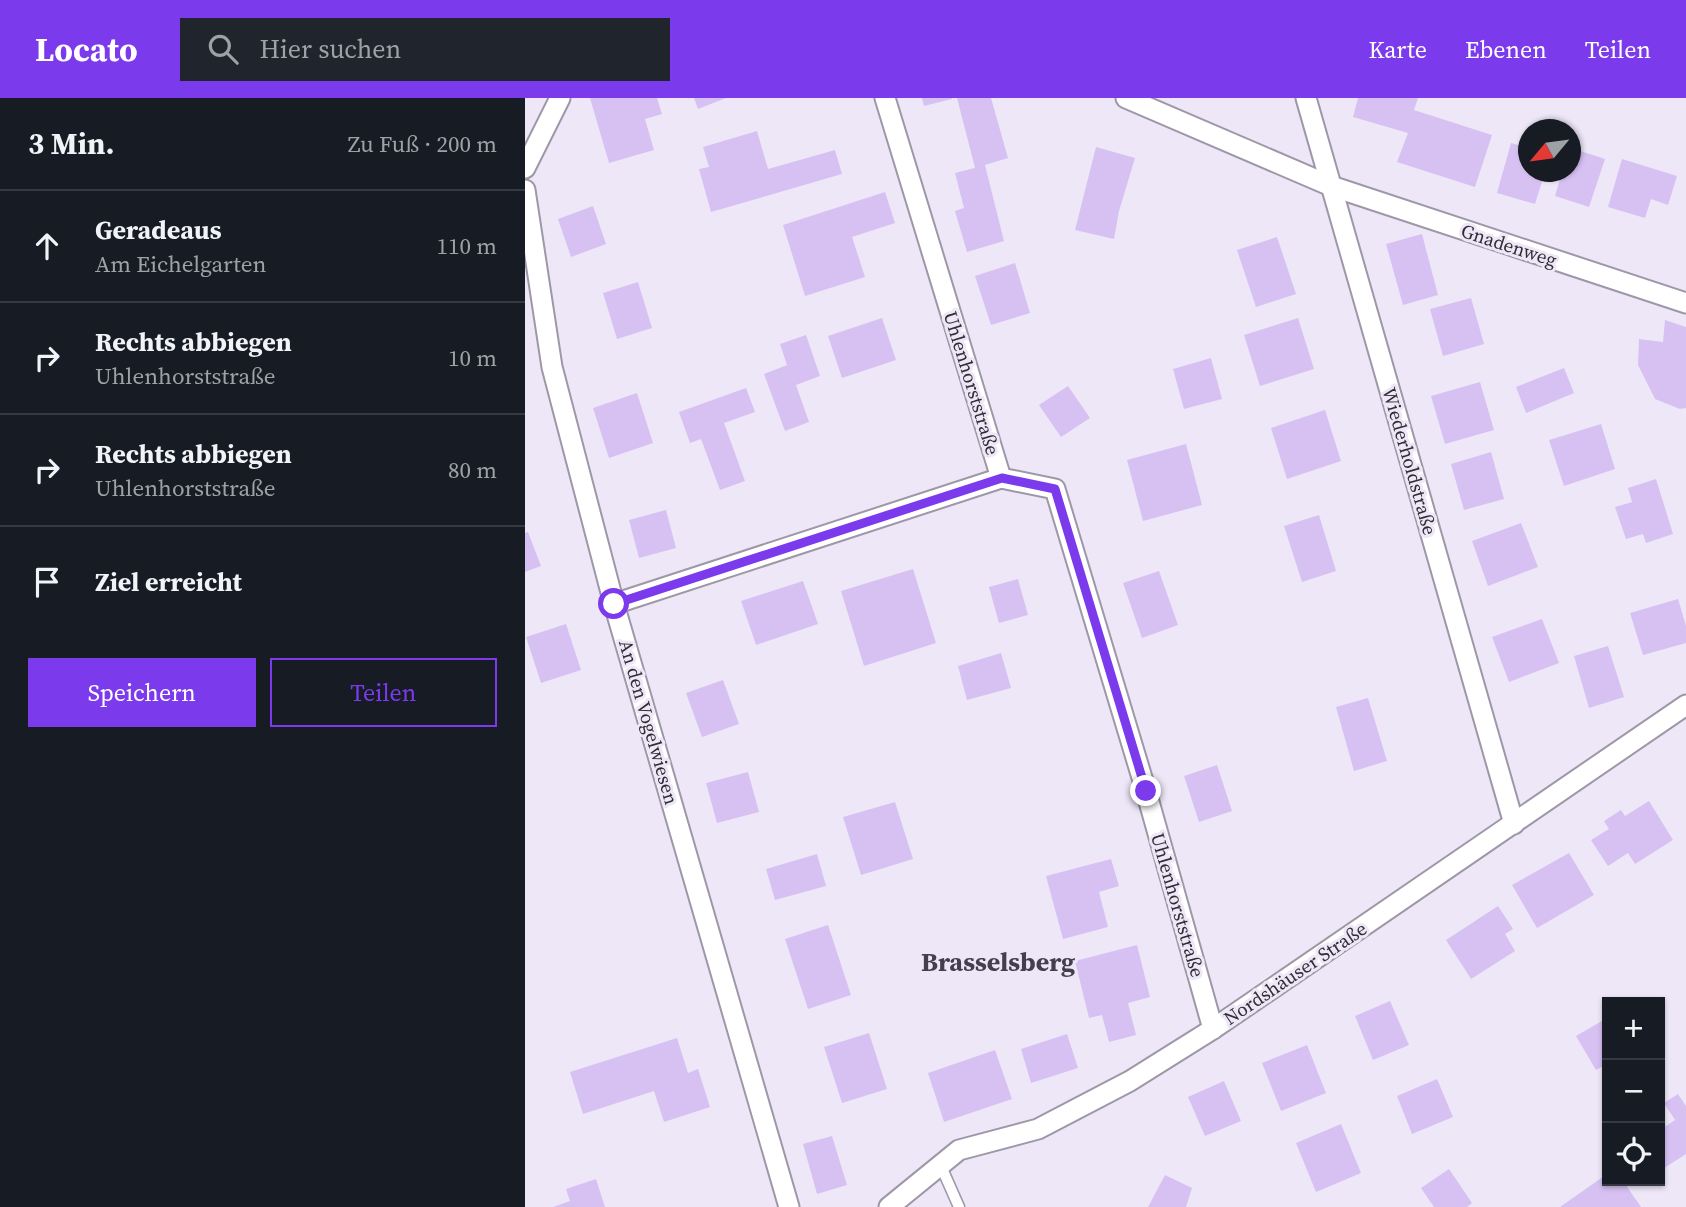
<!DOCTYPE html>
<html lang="de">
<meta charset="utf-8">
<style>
:root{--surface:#171b24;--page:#20242c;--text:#f1f3f6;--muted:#9ea1a6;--line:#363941;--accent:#7c3aed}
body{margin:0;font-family:"Source Serif 4",serif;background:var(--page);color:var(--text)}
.controls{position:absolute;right:21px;bottom:21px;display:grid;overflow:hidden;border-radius:0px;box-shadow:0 2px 5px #0004}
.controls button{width:63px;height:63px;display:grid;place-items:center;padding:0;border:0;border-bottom:2px solid var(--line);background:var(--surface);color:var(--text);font:35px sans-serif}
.compass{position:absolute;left:993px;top:21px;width:63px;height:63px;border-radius:50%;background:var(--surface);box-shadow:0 2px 5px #0004;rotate:241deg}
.stop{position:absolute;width:21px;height:21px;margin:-16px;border:5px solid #7c3aed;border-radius:50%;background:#fff}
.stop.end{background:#7c3aed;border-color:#fff;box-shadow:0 2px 7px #0008}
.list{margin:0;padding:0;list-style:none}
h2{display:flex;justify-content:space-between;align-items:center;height:91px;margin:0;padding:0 28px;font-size:30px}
h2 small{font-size:23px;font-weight:400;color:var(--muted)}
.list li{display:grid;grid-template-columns:46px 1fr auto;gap:21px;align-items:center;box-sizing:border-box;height:112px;padding:0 28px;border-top:2px solid var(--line)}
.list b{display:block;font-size:26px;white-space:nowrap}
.list p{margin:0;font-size:23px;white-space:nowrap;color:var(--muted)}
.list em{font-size:23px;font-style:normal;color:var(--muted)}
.actions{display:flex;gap:14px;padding:21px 28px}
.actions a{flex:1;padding:16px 0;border:2px solid var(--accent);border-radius:0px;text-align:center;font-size:24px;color:var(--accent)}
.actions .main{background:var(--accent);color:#fff}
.icon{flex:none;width:38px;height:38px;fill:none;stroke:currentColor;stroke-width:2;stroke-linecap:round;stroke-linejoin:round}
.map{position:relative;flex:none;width:1161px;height:1109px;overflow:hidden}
header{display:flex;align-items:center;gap:42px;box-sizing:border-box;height:98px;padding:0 35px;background:var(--accent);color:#fff}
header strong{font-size:33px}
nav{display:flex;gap:38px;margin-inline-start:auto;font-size:24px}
.search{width:490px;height:63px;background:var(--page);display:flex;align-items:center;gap:18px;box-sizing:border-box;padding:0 24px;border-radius:0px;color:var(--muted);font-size:26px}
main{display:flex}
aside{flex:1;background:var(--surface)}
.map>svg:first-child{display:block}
.building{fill:#d7c1f3}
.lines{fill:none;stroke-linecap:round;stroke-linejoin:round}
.service-casing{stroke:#9e97a7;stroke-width:13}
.minor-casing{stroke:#9e97a7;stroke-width:23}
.service{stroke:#fff;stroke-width:10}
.minor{stroke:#fff;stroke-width:19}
.route{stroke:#7c3aed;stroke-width:9}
.labels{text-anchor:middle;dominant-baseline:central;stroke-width:6;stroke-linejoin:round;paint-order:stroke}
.street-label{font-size:19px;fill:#302d33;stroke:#eee7f8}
.district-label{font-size:26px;font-weight:bold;fill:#443f4c;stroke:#eee7f8}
</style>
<header>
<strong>Locato</strong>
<div class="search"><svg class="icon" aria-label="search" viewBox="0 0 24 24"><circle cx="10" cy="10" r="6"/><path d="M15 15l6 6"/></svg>Hier suchen</div>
<nav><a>Karte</a><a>Ebenen</a><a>Teilen</a></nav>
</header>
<main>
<aside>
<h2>3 Min.<small>Zu Fuß · 200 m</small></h2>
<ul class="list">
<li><svg class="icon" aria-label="ahead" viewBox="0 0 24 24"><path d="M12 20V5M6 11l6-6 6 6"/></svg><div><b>Geradeaus</b><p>Am Eichelgarten</p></div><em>110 m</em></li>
<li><svg class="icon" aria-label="right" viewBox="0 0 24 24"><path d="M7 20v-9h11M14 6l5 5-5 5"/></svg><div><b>Rechts abbiegen</b><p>Uhlenhorststraße</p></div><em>10 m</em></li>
<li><svg class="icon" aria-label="right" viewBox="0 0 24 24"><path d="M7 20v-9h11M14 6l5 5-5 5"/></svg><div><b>Rechts abbiegen</b><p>Uhlenhorststraße</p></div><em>80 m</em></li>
<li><svg class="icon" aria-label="arrive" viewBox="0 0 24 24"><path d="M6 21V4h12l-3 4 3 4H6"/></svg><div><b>Ziel erreicht</b></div></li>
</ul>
<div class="actions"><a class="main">Speichern</a><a>Teilen</a></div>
</aside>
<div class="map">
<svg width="1161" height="1109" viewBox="0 0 1161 1109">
<rect width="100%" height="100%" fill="#eee7f8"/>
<!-- building -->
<g class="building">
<polygon points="65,0 132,0 137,16 120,21 129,52 84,65"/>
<polygon points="169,0 201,0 173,11"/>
<polygon points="397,0 427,0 427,1 399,8"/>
<polygon points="432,0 466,0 483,60 460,67 479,143 442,154 430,113 439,110 430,75 450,70"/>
<polygon points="833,0 893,0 889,12 967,37 950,89 872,64 883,35 828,19"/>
<polygon points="232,33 243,71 310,52 317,76 186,114 174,71 184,69 178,49"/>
<polygon points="986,45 1004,50 1004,74 1020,74 1010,106 972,95"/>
<polygon points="571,49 610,60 594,113 589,141 550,132"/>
<polygon points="1046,50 1080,61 1064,109 1030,98 1037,74 1046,74"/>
<polygon points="1097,61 1152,78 1143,107 1126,101 1120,120 1083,109"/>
<polygon points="360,94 370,125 327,139 340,179 280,198 258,127"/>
<polygon points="68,108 81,146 46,159 33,121"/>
<polygon points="897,136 913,197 878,207 861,146"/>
<polygon points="752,139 771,196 731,209 712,152"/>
<polygon points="490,165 505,215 466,227 450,178"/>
<polygon points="113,184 127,230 92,241 78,195"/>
<polygon points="946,200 959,246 918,258 905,211"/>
<polygon points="357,220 371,262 317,280 303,238"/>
<polygon points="773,220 789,271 735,288 719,237"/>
<polygon points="1140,222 1161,229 1161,310 1155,311 1130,301 1113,267 1114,241 1138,244"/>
<polygon points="281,237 295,278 271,287 284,324 260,333 239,276 262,267 255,246"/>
<polygon points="686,260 697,301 659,311 648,271"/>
<polygon points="1039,270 1049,295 1001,315 991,289"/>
<polygon points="955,284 969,332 920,346 906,298"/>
<polygon points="543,288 565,320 536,339 514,307"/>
<polygon points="221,290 230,314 199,325 220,383 195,392 176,341 165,345 154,314"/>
<polygon points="112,295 128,345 84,360 68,310"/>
<polygon points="800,312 816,363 762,381 746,330"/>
<polygon points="1076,326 1090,371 1039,388 1024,342"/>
<polygon points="661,346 677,407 618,423 602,362"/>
<polygon points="966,354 979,401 939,412 926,366"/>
<polygon points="1131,381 1148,436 1121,445 1118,436 1101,441 1090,409 1107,404 1103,390"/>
<polygon points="141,412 151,450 114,460 104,422"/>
<polygon points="794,417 811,473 777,484 759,428"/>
<polygon points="996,425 1013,469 963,488 947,443"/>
<polygon points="3,434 16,468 0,474 0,435"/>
<polygon points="388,471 411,545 339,568 316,493"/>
<polygon points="634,473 653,527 617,540 598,485"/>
<polygon points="493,481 503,517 474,525 464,489"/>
<polygon points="278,483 293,526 231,547 216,503"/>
<polygon points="1153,501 1161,528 1161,545 1118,557 1105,515"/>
<polygon points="1017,521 1034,565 984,584 967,539"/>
<polygon points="41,526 56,572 16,585 1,539"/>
<polygon points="1083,548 1099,599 1064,610 1049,558"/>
<polygon points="476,555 486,590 442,602 433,568"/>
<polygon points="198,582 214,626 177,639 161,595"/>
<polygon points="843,600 862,663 829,673 811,609"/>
<polygon points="692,667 707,713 674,724 659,678"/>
<polygon points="223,674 234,714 192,725 181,685"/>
<polygon points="1124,703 1148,742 1110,766 1103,755 1083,768 1066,742 1084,731 1079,723 1096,712 1100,718"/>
<polygon points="370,704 388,761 336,777 318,719"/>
<polygon points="1044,755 1069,797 1012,830 987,787"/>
<polygon points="292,756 301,788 250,802 241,771"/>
<polygon points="586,761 594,788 574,794 583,829 538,841 521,778"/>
<polygon points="973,808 988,831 980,836 990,853 946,881 921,842"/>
<polygon points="303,827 326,897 283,911 260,841"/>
<polygon points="612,847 625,899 603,905 611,937 584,944 577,917 564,920 550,863"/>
<polygon points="865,903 884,947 848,962 830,918"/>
<polygon points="1082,920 1082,966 1071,972 1051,938"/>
<polygon points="344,935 362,991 317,1005 299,949"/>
<polygon points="542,936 553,970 506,985 496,951"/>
<polygon points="152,940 163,975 173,971 185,1009 139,1024 129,993 58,1016 45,974"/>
<polygon points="782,947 801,995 756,1013 737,965"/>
<polygon points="470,952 487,1001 419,1024 403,975"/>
<polygon points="912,981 928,1019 887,1036 872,998"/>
<polygon points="699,983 716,1023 680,1038 663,999"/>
<polygon points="1153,996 1161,1008 1161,1056 1136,1072 1135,1032 1150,1022 1139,1005"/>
<polygon points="816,1026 836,1075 791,1094 771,1045"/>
<polygon points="307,1038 322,1087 292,1096 278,1046"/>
<polygon points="924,1071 947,1105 942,1109 909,1109 896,1090"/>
<polygon points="1082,1076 1082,1083 1098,1083 1116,1109 1035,1109"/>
<polygon points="640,1077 667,1090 661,1109 623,1109"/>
<polygon points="71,1081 80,1109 28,1109 45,1103 41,1091"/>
</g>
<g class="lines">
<defs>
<polyline id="service" points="415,1066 434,1109"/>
<g id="minor">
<polyline points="360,0 476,380 530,391 621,693 688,931"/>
<polyline points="601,0 806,88 1161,205"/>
<polyline points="781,0 989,726"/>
<polyline points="0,70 35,0"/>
<polyline points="0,92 27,269 89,506 264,1109"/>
<polyline points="89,506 476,380"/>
<polyline points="364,1109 434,1052 513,1031 605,983 688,931 1161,607"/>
</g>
</defs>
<!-- service casing -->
<use href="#service" class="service-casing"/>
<!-- minor casing -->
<use href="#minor" class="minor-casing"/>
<!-- service -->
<use href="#service" class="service"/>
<!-- minor -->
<use href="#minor" class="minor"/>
</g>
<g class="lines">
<!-- route -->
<polyline class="route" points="89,506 477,380 530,391 621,693"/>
</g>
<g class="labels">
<!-- street labels -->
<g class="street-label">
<text transform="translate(984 147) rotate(18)">Gnadenweg</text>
<text transform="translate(447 285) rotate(73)">Uhlenhorststraße</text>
<text transform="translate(885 363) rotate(74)">Wiederholdstraße</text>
<text transform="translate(124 624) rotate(74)">An den Vogelwiesen</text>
<text transform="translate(653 807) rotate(74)">Uhlenhorststraße</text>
<text transform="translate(770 875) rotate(-34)">Nordshäuser Straße</text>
</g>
<!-- district labels -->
<g class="district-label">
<text x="473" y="864">Brasselsberg</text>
</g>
</g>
</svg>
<div class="controls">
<button>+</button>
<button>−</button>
<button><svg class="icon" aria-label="locate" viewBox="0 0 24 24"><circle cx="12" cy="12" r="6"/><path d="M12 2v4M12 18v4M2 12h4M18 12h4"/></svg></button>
</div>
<svg class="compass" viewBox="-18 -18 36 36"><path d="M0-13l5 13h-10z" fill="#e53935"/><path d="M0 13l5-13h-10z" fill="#9ea1a6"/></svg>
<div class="stop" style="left:89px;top:506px"></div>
<div class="stop end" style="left:621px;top:693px"></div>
</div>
</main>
